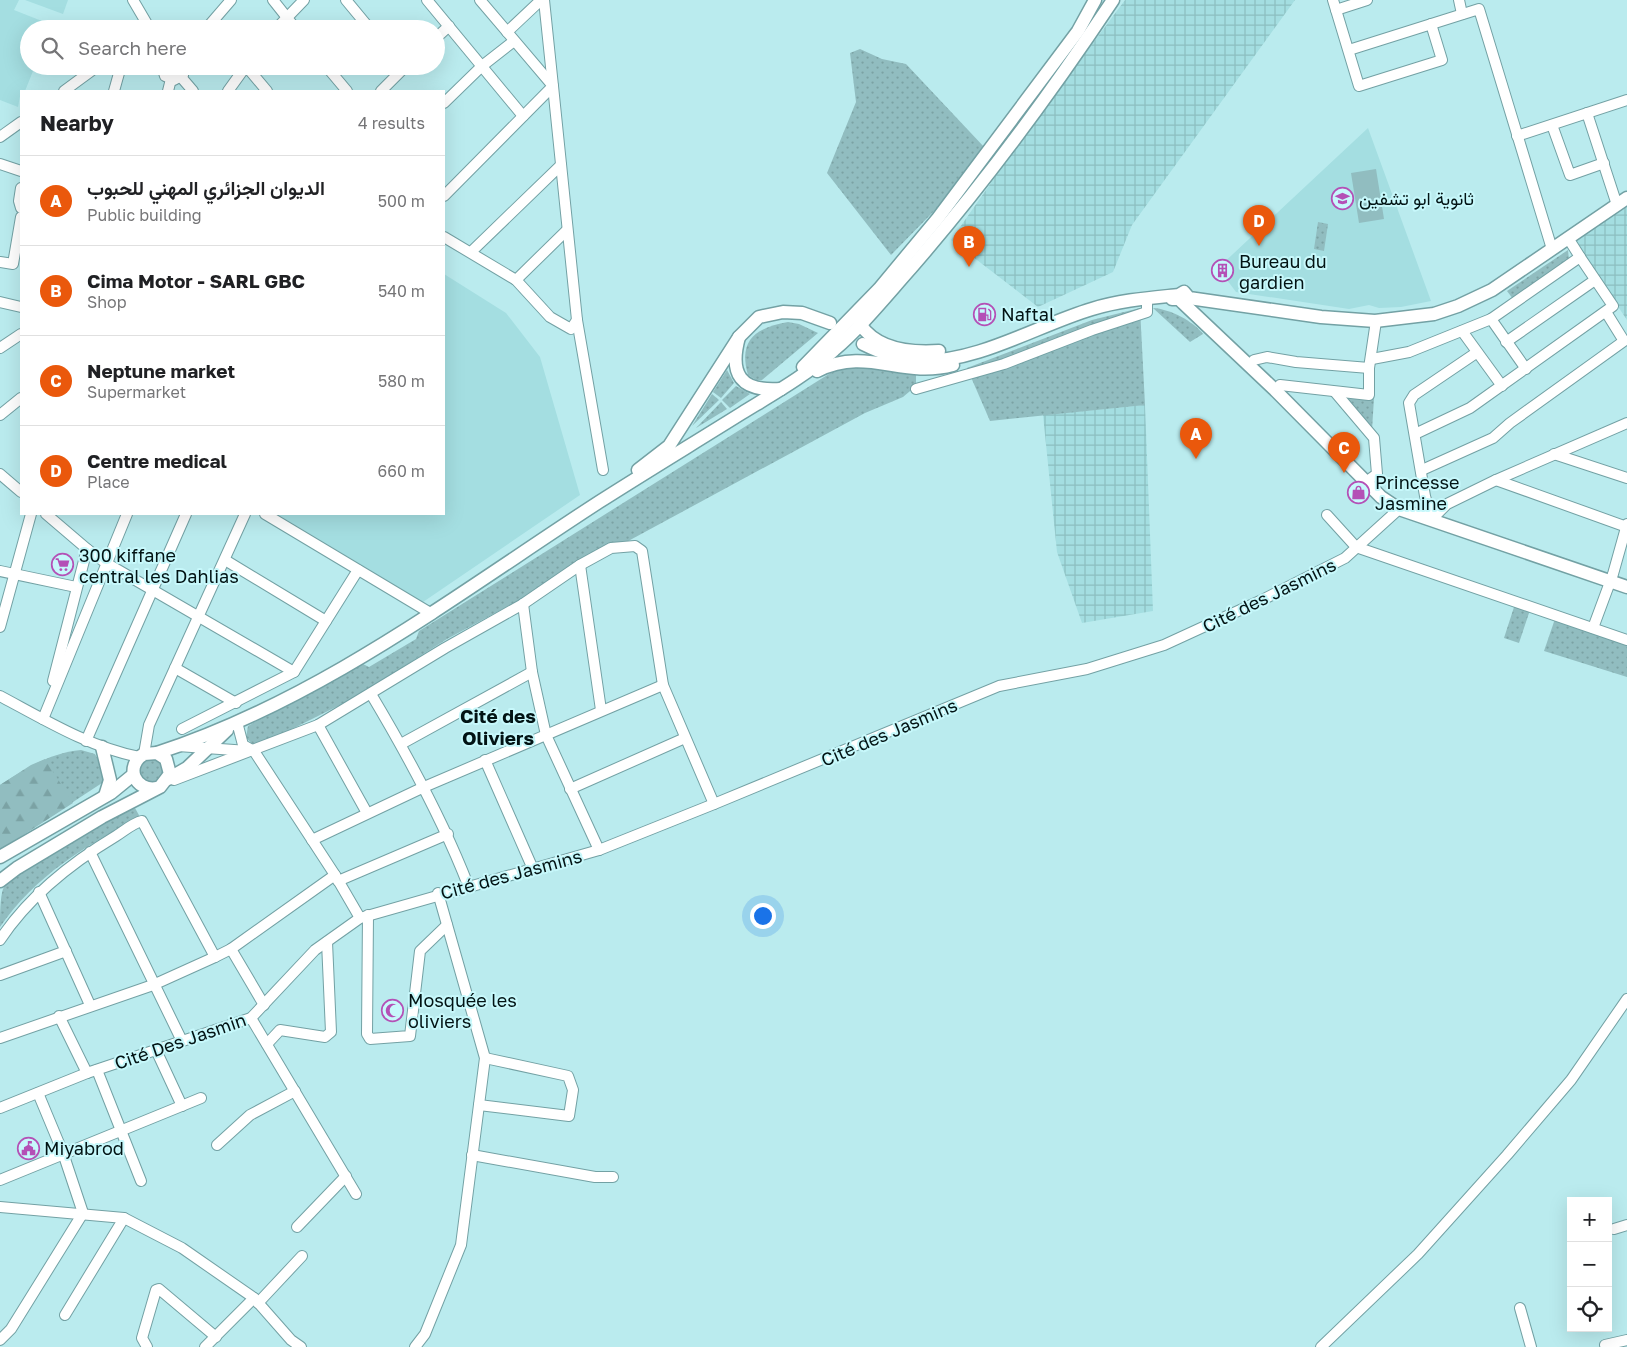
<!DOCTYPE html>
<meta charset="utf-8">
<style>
:root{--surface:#fff;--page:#f6f6f6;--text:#202124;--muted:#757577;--line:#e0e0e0;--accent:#ea580c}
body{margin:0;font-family:"Golos Text",Vazirmatn,sans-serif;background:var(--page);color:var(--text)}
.controls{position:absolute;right:15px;bottom:15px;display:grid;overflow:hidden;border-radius:0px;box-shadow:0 5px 20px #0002}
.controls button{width:45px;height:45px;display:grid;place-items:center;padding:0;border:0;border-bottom:1px solid var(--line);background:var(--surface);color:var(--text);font:25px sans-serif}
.you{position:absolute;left:762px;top:915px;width:18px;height:18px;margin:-12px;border:4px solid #fff;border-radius:50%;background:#1a73e8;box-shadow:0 0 0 8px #1a73e833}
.badge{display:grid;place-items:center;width:32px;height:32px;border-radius:50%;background:var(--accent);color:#fff;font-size:16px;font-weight:700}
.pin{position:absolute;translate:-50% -41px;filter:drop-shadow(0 1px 2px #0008)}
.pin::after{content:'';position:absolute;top:26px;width:18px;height:15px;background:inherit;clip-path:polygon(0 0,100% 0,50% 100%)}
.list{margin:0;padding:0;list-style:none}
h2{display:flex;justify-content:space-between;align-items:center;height:65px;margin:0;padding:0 20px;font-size:21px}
h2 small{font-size:16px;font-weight:400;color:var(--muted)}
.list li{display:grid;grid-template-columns:32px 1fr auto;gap:15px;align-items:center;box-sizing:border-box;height:90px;padding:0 20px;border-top:1px solid var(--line)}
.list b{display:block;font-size:19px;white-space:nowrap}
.list p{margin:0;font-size:16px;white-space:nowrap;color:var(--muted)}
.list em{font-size:16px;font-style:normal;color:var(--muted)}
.icon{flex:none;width:28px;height:28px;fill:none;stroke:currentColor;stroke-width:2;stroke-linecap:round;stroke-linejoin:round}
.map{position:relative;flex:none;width:1627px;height:1347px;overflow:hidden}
.search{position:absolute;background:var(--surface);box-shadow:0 5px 20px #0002;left:20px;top:20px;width:425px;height:55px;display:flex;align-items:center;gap:12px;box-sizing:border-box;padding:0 18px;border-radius:28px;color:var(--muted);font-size:19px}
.panel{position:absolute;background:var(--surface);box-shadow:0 5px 20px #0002;left:20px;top:90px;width:425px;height:425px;border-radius:0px}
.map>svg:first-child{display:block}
.built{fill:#a4dee1}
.industrial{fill:url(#industrial-grid)}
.grass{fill:url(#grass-dots)}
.forest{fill:url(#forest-firs)}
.garden{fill:#91bdc0}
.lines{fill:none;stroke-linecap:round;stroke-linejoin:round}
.minor-casing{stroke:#73a1a4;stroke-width:12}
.major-casing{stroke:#73a1a4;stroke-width:15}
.minor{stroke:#fff;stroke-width:10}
.major{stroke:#fff;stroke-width:12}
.labels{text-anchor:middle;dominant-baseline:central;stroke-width:4;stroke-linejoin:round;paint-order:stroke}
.poi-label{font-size:18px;fill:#021314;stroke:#c7f8fb;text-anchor:start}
.street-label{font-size:18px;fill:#021314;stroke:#c7f8fb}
.neighbourhood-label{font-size:19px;font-weight:bold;fill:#021314;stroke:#c7f8fb}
</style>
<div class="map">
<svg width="1627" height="1347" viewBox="0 0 1627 1347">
<defs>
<pattern id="industrial-grid" width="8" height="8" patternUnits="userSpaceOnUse" patternTransform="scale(1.25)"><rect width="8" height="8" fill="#a4dee1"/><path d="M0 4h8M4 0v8" fill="none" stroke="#8cbec0"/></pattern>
<pattern id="grass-dots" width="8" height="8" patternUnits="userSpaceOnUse" patternTransform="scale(1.25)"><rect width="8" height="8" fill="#91bdc0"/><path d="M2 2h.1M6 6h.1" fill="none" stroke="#7ba2a4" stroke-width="1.8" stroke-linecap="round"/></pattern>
<pattern id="forest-firs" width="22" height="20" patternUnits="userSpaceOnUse" patternTransform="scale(1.25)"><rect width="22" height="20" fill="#91bdc0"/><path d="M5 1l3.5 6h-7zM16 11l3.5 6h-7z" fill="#7ba2a4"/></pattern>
</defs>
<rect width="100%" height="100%" fill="#baebee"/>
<!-- built -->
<g class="built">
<polygon points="0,0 19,0 14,10 52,25 50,29 29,29 29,66 35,66 25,91 21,91 18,107 0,100"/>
<polygon points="25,0 68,0 63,14"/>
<polygon points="1368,128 1431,301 1401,307 1379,308 1369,305 1349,309 1236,292 1218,268"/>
<polygon points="444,274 506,313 540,357 580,495 423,602 277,514 444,514"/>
</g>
<!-- industrial -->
<g class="industrial">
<polygon points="1125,0 1295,0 1132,225 1113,272 1038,307 951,240 1023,137"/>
<polygon points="1627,206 1627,320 1574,241"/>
<polygon points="1145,405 1153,611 1082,623 1057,552 1043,415"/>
</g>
<!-- grass -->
<g class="grass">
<polygon points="860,49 882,59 906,64 985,148 937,208 891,255 827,173 856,102 850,53"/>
<polygon points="1318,222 1328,224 1324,251 1314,249"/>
<polygon points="1568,250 1569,260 1513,299 1507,291"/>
<polygon points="1140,308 1145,405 990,421 967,368 1092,320"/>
<path d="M1153,308C1170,309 1193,321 1203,334L1190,342Z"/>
<path d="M788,322L799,324L818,333L762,380H756L748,375C738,340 755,328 788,322Z"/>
<polygon points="840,367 880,368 916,375 916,386 903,397 865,413 447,639 354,698 256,747 246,738 248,726 359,662 369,667 416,639 419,631"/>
<polygon points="727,370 734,383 721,398 713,392"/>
<polygon points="736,386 750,394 730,408 722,400"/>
<polygon points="712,394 719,400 692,426"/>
<polygon points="1343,397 1374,398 1372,430"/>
<polygon points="721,402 727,409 696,428"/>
<polygon points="1515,604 1530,610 1519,643 1504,638"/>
<polygon points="1556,616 1627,641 1627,677 1544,651"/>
<path d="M81,750L95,754L103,768L105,781L0,850V785C26,768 50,753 81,750Z"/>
<polygon points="154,758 161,762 164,770 158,783 145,783 137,768 142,761"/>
<path d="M135,808L140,817C86,845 35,876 0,927C0,917 0,898 3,889C22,861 103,823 135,808Z"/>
</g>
<!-- forest -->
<polygon class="forest" points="45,759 73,803 0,850 0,785 31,765"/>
<!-- garden -->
<polygon class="garden" points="1376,169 1384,219 1359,223 1351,173"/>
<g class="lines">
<defs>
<g id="minor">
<polyline points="133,0 150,29"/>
<polyline points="273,0 296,29"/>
<polyline points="346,0 370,29"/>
<polyline points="427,0 523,116"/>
<polyline points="480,0 553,86 577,320 603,470"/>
<polyline points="1333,0 1359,86 1442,60 1431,24"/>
<polyline points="1459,0 1462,14"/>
<polyline points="1336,10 1367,0"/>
<polyline points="206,29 231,0"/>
<polyline points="276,29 304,0"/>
<polyline points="507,32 541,0"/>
<polyline points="436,38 449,26"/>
<polyline points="1349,50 1479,9 1552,249"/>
<polyline points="162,66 165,76 174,80 183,75 185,66"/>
<polyline points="246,66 267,91"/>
<polyline points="326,66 347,91"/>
<polyline points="181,77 193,91"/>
<polyline points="64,91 98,66"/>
<polyline points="114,91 121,66"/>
<polyline points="168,91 171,79"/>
<polyline points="228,91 246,66"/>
<polyline points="381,91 406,66"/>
<polyline points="444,103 482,66 514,41"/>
<polyline points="1587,113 1617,205"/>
<polyline points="1552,125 1570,175 1604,163"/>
<polyline points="1517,136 1627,100"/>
<polyline points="0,137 21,122"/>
<polyline points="0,164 21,171"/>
<polyline points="21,188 19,201 21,208"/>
<polyline points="444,196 553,86 544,0"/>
<polyline points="444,237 516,280 550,317 571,329 577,320"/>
<polyline points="1568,238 1580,257"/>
<polyline points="471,252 561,165"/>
<polyline points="0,262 13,264 21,217"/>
<polyline points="516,280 566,231"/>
<polyline points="0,302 21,307"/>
<polyline points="1491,319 1526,369"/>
<polyline points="1462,331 1502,386"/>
<polyline points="1506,342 1595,280"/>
<polyline points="0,348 21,334"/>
<polyline points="1372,359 1409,352 1491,319 1580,257 1613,306 1470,408 1415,434"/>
<polyline points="1254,360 1267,357 1296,362 1369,368"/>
<polyline points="1280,385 1369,395 1369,368 1376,321"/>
<polyline points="916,389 1004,364 1092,330 1147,312 1147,298"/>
<polyline points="1335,392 1374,438 1377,474 1370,479"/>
<polyline points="0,415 21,398"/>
<polyline points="1554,454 1627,478"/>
<polyline points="1422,470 1493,438 1510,423 1624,341 1606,312"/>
<polyline points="0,474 21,492"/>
<polyline points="1496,480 1627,527"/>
<polyline points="46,514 87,549 106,563 294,672"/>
<polyline points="265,514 432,614"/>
<polyline points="1430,514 1425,496 1409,403 1414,395 1476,353"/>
<polyline points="1327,515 1356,547 1627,640"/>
<polyline points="1435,516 1447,504 1496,480 1627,423"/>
<polyline points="225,560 326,621"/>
<polyline points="580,565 601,710"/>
<polyline points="0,571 76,587"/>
<polyline points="523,604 532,672 546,735 599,850"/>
<polyline points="0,627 31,514"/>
<polyline points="1593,628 1613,574 1627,524"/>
<polyline points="175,668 236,703"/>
<polyline points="53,681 87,549"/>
<path d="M371,694C408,756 442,818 468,885"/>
<path d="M0,696C45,720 89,747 139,757"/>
<polyline points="43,719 127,514"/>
<polyline points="237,722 243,745 254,751 335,875 360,918"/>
<polyline points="318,725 367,813"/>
<polyline points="182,729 294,672 358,570"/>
<polyline points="86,741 186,514"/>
<polyline points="401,744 532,672"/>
<polyline points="178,746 248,751"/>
<polyline points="144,754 149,725 245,514"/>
<polyline points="485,760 533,869"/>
<polyline points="174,780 318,725 445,648 523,604 580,565 611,548 635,546 642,551 663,685 714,804"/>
<polyline points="570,789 685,738"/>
<polyline points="312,840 424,787 663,685"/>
<polyline points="90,852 182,1041"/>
<polyline points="338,881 448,834"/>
<polyline points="39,892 90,1005"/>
<polyline points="368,915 367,1034 370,1039 410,1036 420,951 447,925"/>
<path d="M0,940C29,896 71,863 116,836C124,831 133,823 142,821L215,957L153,985L0,1038"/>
<polyline points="231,949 264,1005"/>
<polyline points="215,957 231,949 335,875"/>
<polyline points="0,975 66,951"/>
<polyline points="59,1016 87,1073"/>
<polyline points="251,1018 356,1194"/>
<polyline points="267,1044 280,1030 325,1037 331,1032 327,942"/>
<polyline points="156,1050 182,1106"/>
<polyline points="97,1070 141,1181"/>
<polyline points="479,1105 569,1116 573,1090 568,1076 485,1058"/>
<polyline points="0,1108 87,1073 251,1018 315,950 360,918 599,850 714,804 999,686 1087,669 1164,645 1262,600 1345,558 1399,509"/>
<polyline points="217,1145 250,1115 295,1091"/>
<polyline points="472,1155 595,1177 613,1177"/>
<polyline points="0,1180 201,1098"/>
<polyline points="0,1207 124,1218 182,1248 254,1298 291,1340 301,1347"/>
<polyline points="297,1227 346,1176"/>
<polyline points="1614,1229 1627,1225"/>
<polyline points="258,1303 302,1256"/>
<polyline points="1520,1308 1531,1347"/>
<polyline points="65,1315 124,1218"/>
<polyline points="0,1340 11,1329 83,1213 63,1153 38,1093"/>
<polyline points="1605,1345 1627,1340"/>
<polyline points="147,1347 142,1338 156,1290 159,1289 216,1337"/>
<polyline points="205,1347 254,1298"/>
<polyline points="415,1347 425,1334 461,1245 485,1058 438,893"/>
<polyline points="1321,1347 1418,1254 1507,1155 1571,1080 1627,999"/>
</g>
<g id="major">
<polyline points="1172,299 1179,299 1183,303 1275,390 1381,497 1399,509 1627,587"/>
<path d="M860,324C877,350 910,353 939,351"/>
<path d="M739,337C729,374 740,392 781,389"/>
<path d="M863,344C881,353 900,360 921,361C979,362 1038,325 1092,309C1121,300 1150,298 1179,295L1184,292L1189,298L1321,317L1375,321L1434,314L1458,306L1492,290L1627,198"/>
<polyline points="803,367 879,289 938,218 1078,31 1095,0"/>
<path d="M817,371C868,346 901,379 953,365"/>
<polyline points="638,470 669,446 739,337 759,317 783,312 802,313 830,323"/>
<polyline points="102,747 110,780 105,796"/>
<path d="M157,753C320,700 457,594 599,502C646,472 694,443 742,413C773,394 807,375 834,350C862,326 886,296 911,268C984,184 1051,93 1113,0"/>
<polyline points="168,779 187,768 227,730"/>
<polyline points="0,857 111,793 133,775"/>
<path d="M0,881L17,868L102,817L160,787L170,774L166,759L157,753L144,754C124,766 135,792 157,788"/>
</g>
</defs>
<!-- minor casing -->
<use href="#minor" class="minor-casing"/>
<!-- major casing -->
<use href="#major" class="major-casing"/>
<!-- minor -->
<use href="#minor" class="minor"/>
<!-- major -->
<use href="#major" class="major"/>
</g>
<!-- icons -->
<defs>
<symbol id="school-ring" viewBox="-11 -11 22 22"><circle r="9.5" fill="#c7f8fb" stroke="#b450b6" stroke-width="1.5"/><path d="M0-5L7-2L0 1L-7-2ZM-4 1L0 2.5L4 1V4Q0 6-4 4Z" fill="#b450b6"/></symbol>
<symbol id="building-ring" viewBox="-11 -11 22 22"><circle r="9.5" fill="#c7f8fb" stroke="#b450b6" stroke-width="1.5"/><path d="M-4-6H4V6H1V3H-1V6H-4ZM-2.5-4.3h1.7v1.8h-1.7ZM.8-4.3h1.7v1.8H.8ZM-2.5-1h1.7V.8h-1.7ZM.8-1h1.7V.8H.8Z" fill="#b450b6"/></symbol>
<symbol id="fuel-ring" viewBox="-11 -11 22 22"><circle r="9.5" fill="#c7f8fb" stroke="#b450b6" stroke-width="1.5"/><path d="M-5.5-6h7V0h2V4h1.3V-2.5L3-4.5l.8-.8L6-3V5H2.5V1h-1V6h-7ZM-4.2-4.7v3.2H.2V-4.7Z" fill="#b450b6"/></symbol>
<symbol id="shop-ring" viewBox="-11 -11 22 22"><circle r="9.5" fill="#c7f8fb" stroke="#b450b6" stroke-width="1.5"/><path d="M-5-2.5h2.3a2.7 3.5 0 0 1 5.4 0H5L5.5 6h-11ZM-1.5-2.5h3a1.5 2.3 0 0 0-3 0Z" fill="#b450b6"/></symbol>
<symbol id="supermarket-ring" viewBox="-11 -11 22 22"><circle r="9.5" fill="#c7f8fb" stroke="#b450b6" stroke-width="1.5"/><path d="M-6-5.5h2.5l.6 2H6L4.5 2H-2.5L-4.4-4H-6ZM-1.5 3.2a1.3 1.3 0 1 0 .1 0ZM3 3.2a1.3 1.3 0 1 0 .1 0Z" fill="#b450b6"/></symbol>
<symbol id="mosque-ring" viewBox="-11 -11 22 22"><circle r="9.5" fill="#c7f8fb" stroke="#b450b6" stroke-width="1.5"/><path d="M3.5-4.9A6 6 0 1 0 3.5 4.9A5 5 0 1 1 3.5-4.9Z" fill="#b450b6"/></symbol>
<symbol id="civic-ring" viewBox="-11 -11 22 22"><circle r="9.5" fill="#c7f8fb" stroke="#b450b6" stroke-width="1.5"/><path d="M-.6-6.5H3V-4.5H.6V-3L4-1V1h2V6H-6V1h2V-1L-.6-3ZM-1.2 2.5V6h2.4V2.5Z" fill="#b450b6"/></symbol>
</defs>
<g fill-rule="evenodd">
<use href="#school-ring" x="1330" y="186" width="25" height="25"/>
<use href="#building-ring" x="1210" y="258" width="25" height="25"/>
<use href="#fuel-ring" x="972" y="302" width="25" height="25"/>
<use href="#shop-ring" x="1346" y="480" width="25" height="25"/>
<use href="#supermarket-ring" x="50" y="552" width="25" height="25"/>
<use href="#mosque-ring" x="380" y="998" width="25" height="25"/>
<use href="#civic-ring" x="16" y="1136" width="25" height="25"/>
</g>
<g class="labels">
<!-- poi labels -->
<g class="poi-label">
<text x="1359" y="198">ثانوية ابو تشفين</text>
<text x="1239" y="261">Bureau du<tspan x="1239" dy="21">gardien</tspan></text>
<text x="1001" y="314">Naftal</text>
<text x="1375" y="482">Princesse<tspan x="1375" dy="21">Jasmine</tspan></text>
<text x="79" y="555">300 kiffane<tspan x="79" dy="21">central les Dahlias</tspan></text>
<text x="408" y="1000">Mosquée les<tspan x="408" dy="21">oliviers</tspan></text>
<text x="44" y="1148">Miyabrod</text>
</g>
<!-- street labels -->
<g class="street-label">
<text transform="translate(1269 595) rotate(-26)">Cité des Jasmins</text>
<text transform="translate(889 732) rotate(-23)">Cité des Jasmins</text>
<text transform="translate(511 874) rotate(-15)">Cité des Jasmins</text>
<text transform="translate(180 1041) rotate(-19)">Cité Des Jasmin</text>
</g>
<!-- neighbourhood labels -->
<g class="neighbourhood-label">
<text x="498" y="715">Cité des<tspan x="498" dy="22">Oliviers</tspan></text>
</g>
</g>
</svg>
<div class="controls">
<button>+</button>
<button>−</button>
<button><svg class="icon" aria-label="locate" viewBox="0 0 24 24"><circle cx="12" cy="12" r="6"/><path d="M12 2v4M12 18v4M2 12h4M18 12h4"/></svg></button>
</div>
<div class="you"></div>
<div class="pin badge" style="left:1196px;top:459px">A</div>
<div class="pin badge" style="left:969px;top:267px">B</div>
<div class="pin badge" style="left:1344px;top:473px">C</div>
<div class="pin badge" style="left:1259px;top:246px">D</div>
<div class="search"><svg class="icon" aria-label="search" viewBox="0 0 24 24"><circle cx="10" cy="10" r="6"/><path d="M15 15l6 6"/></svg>Search here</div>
<section class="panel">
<h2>Nearby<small>4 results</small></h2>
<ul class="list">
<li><span class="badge">A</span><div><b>الديوان الجزائري المهني للحبوب</b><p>Public building</p></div><em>500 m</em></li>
<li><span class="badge">B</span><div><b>Cima Motor - SARL GBC</b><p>Shop</p></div><em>540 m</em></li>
<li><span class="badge">C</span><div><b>Neptune market</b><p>Supermarket</p></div><em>580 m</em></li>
<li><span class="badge">D</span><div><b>Centre medical</b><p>Place</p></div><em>660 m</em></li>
</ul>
</section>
</div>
